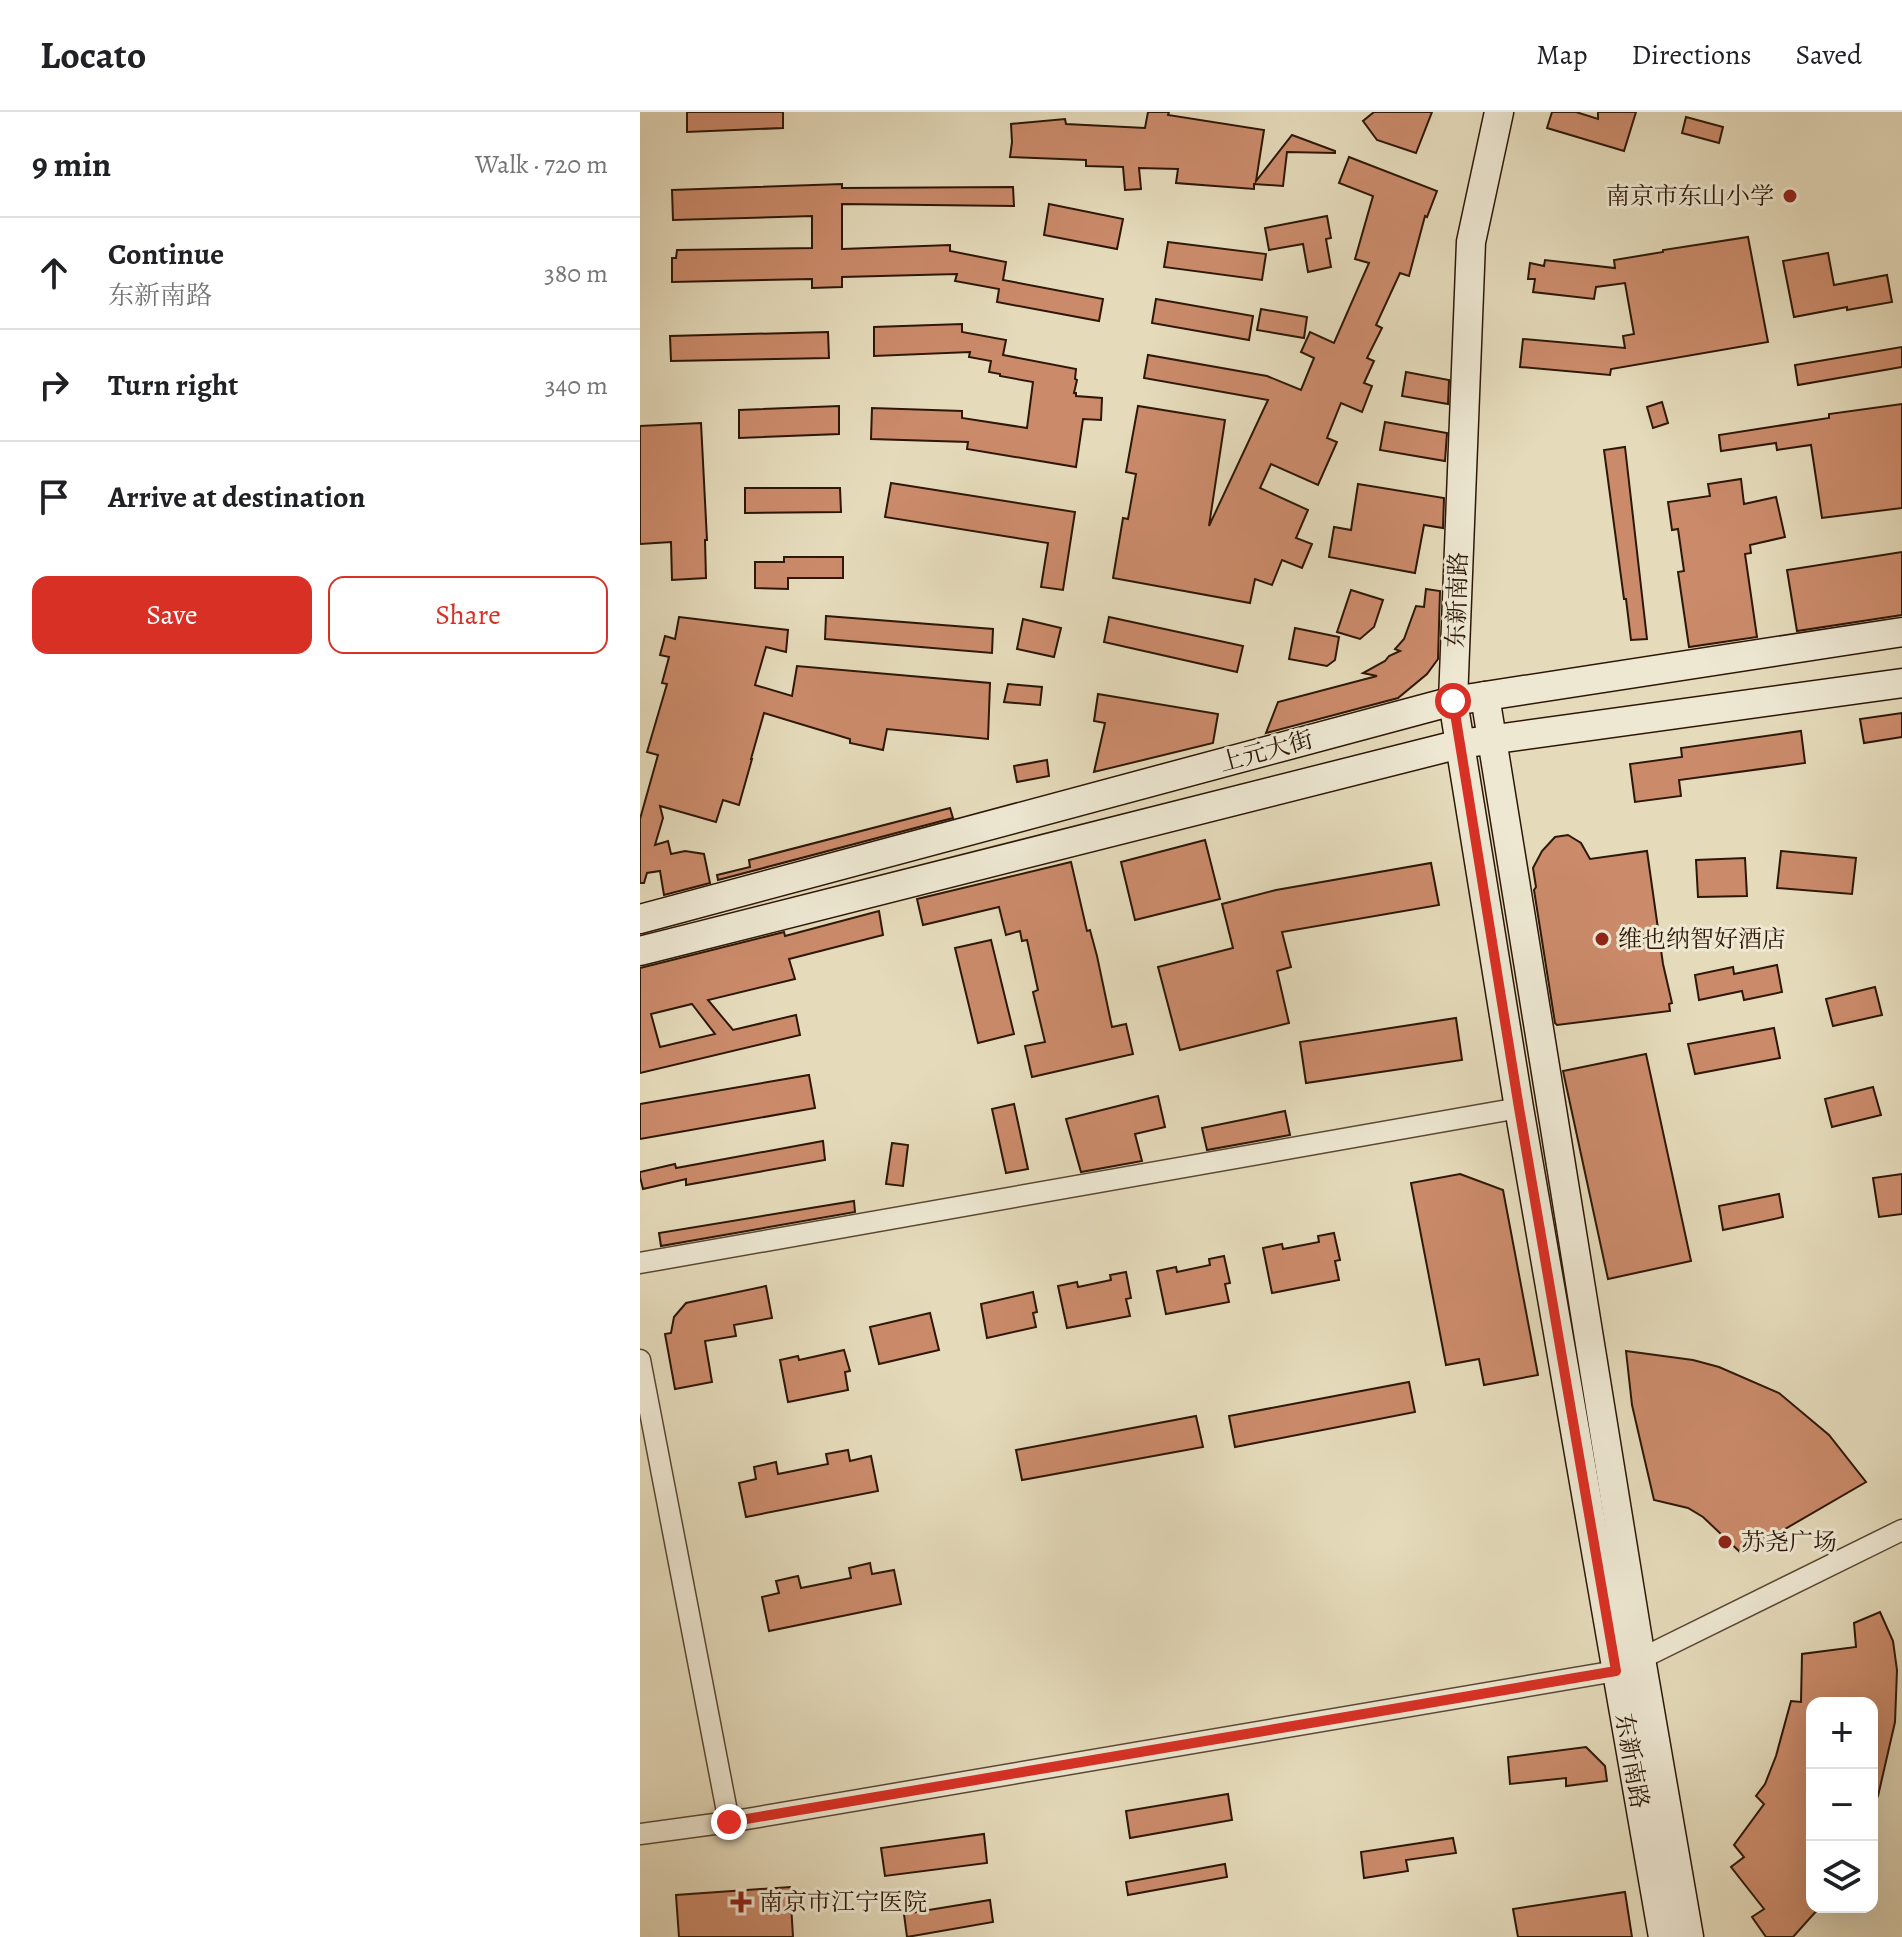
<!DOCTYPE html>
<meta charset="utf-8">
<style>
:root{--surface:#fff;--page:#f2f2f2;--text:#202124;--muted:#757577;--line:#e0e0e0;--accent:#d93025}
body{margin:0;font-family:Alegreya,"Noto Serif SC",serif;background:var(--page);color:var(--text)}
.controls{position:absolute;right:24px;bottom:24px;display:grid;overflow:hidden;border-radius:16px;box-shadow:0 8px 32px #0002}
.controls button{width:72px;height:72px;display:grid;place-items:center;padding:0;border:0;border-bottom:2px solid var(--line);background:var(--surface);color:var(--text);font:40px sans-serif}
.stop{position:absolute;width:24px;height:24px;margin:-18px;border:6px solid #d93025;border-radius:50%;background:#fff}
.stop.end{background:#d93025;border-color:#fff;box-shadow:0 2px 8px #0008}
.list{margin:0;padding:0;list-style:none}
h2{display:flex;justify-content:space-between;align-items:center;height:104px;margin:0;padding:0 32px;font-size:34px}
h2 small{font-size:26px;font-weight:400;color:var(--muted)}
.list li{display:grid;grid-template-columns:52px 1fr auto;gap:24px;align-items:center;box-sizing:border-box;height:112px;padding:0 32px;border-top:2px solid var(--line)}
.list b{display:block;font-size:30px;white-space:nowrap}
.list p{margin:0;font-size:26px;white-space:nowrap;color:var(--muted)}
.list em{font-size:26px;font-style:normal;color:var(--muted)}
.actions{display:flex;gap:16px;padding:24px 32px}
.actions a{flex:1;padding:18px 0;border:2px solid var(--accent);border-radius:16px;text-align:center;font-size:28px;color:var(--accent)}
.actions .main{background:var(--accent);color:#fff}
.icon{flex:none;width:44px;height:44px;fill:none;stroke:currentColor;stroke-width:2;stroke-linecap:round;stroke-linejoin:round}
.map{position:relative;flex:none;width:1262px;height:1825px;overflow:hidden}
header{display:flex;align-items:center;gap:48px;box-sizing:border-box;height:112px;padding:0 40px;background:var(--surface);border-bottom:2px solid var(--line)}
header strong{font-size:38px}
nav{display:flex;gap:44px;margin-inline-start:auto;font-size:28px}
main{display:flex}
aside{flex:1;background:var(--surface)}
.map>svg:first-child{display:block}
.building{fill:#cb8b6b;stroke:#2d1706;stroke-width:2;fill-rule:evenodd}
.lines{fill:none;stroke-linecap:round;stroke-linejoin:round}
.minor-casing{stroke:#5b4833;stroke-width:23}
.secondary-casing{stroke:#2d1706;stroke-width:31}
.minor{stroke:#eee8d3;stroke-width:20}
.secondary{stroke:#eee8d3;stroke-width:28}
.route{stroke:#d93025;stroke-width:10}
.poi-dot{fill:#8f2418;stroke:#eee8d3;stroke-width:3}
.labels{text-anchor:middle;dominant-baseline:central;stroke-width:6;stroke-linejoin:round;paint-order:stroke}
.poi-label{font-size:24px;fill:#2d1706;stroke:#eee8d3;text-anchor:start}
.street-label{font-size:24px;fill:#2d1706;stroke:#eee8d3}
</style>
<header>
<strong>Locato</strong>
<nav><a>Map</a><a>Directions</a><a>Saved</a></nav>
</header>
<main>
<aside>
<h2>9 min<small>Walk · 720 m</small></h2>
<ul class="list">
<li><svg class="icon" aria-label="ahead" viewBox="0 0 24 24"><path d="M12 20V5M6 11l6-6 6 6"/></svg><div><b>Continue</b><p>东新南路</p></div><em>380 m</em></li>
<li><svg class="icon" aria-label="right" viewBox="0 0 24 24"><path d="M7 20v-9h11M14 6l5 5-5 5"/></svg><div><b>Turn right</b></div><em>340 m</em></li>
<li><svg class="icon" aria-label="arrive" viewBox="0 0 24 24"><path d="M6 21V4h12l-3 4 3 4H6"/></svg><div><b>Arrive at destination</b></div></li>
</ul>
<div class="actions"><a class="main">Save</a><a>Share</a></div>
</aside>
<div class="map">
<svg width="1262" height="1825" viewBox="0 0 1262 1825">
<rect width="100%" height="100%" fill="#e5dbbb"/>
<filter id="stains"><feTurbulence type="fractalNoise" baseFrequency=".0025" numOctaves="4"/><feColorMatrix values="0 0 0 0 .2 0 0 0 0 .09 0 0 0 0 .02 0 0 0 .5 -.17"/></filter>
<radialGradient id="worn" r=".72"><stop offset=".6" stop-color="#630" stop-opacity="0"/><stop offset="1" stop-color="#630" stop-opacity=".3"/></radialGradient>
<!-- building -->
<g class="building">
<polygon points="47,0 143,0 143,16 47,20"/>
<polygon points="508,0 529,0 528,3 624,18 616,69 652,23 695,39 695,41 647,40 643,74 614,72 614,77 536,71 538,57 499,56 501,77 485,78 483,55 446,54 446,48 370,45 372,30 371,12 425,7 426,12 505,16"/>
<polygon points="734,0 792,0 776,41 737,28 723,9"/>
<polygon points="912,0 936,0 958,7 958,0 996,0 984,39 907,16"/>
<polygon points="1046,5 1083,15 1079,31 1042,21"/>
<polygon points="709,45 797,79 787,105 785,104 769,164 760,161 736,213 742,216 727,246 734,249 724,271 732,274 722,300 701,291 687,326 697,330 678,373 631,352 620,376 668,398 656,426 672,432 662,456 642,448 632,473 615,467 610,491 473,466 483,406 488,407 496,362 486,360 498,294 585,308 569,414 628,288 504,266 508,243 627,264 661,278 674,246 661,240 670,220 694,231 729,151 715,147 733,84 699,71"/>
<polygon points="202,72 202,76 373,75 374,94 202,92 202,137 310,133 310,139 366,150 363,168 463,187 459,209 357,190 359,177 315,169 317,162 202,165 202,175 172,176 172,167 32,170 32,146 36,146 37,138 172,136 172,104 33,108 32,78"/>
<polygon points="409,92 483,107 477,137 404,123"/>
<polygon points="687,104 691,126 686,127 691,155 668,160 663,132 629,138 625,116"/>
<polygon points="1108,125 1128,230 971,257 970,263 880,255 883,227 985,236 983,224 994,222 985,171 956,175 954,187 893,180 895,167 888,167 890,151 904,154 905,148 975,156 974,148 1023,140 1023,138"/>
<polygon points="528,130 626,142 622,168 524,155"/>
<polygon points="1188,141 1194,173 1247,163 1252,190 1207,198 1207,195 1154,205 1143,149"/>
<polygon points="516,187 613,204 609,228 512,211"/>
<polygon points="621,197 667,205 664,226 617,218"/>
<polygon points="322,212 322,220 366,228 363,243 436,257 435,267 437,268 434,281 436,281 436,284 462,286 461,308 443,307 436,355 327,337 328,330 231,327 232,296 322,299 322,306 387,316 393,270 360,264 360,262 349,260 351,249 329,245 330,240 234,244 234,215"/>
<polygon points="188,220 189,246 31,249 30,224"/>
<polygon points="1262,235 1262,255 1158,273 1155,253"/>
<polygon points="766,260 809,268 808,292 762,284"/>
<polygon points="1022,290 1028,311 1013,316 1007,295"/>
<polygon points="1262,292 1262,396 1182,406 1171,333 1137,338 1136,331 1081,339 1079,323 1189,306 1189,302"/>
<polygon points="199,294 199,322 99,326 99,298"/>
<polygon points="745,310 807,321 805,349 740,338"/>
<polygon points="61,311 67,428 65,428 66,466 32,468 31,430 0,432 0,314"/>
<polygon points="985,335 1007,527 991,528 986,487 984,487 964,338"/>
<polygon points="1101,367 1104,392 1136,385 1145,425 1110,433 1111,441 1105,442 1117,525 1049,535 1038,460 1044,459 1038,417 1032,418 1028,390 1070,384 1068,372"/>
<polygon points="251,371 435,400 423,478 401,475 408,431 245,405"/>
<polygon points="718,372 804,386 803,416 784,413 775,461 689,445 694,415 711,418"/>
<polygon points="105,376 200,376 201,400 105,401"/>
<polygon points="1262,440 1262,503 1157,519 1147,458"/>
<polygon points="144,445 203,445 203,466 148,466 148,477 115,476 115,450 144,450"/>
<polygon points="786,477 800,479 798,547 787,562 758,586 626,621 638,590 737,564 723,561 745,549 749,544 760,539 755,537 764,527 776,494 784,495"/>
<polygon points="711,478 743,488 734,515 720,527 697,520"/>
<polygon points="186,504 353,517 352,541 185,527"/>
<polygon points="39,505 148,518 146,540 126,535 115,573 152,584 157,554 350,571 348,627 247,617 243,638 210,631 210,627 124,601 111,647 112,647 99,693 83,688 76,710 20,694 23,706 15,733 28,729 31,742 45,739 64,742 70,771 24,783 20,759 7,761 4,771 0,771 0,707 18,643 7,640 27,572 22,571 29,545 20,543 25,524 35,527"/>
<polygon points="469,505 603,534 597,560 464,530"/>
<polygon points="383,507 421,516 414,545 377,537"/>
<polygon points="655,516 699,525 695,548 687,554 649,547"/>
<polygon points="368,572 402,575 400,593 364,590"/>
<polygon points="458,582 578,602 573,631 454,660 465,611 454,609"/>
<polygon points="1262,601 1262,625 1224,631 1220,607"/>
<polygon points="1161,619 1165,651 1039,668 1041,684 995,690 990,652 1042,645 1041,636"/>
<polygon points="407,648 409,664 377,670 374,654"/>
<polygon points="310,696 313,706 78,768 77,763 110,755 109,748"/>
<polygon points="928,723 941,731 950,747 1007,739 1023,852 1032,891 1029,892 1030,899 917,913 915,911 894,778 896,775 893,756 902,739 915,725"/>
<polygon points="565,728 580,787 495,808 481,750"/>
<polygon points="1141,739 1216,746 1212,782 1137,776"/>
<polygon points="1105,746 1107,784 1058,785 1056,748"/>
<polygon points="431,750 447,819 450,818 457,844 472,915 486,912 493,942 392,965 385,934 405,930 393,880 398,878 387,828 382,829 380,819 366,823 359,795 283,813 277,787"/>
<polygon points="791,751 799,793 642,820 651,855 637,859 649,911 540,938 518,855 593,836 582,792 636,778"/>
<path d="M239,799L243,823L149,847L155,867L68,888L93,918L156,903L160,923L0,961V856L144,820L145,824ZM52,892L75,922L20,935L11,902Z"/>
<polygon points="351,828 374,922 338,931 315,836"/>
<polygon points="1137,853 1142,880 1104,888 1102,879 1059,888 1055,863 1093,855 1094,862"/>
<polygon points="1235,875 1242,903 1193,914 1186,887"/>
<polygon points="816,906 822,948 666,971 660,930"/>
<polygon points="1134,916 1140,946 1055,962 1048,932"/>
<polygon points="1006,942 1051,1149 968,1167 923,959"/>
<polygon points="169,963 175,996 0,1027 0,992"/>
<polygon points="1233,975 1241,1003 1192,1015 1185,987"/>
<polygon points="518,984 525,1015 495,1022 502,1049 441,1060 426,1007"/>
<polygon points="374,992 388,1057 366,1061 352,997"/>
<polygon points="645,999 650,1023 567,1038 562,1016"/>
<polygon points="183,1029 185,1048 46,1073 46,1067 3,1077 0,1065 0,1060 35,1052 36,1056"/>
<polygon points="252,1031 268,1033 263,1074 246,1072"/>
<polygon points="820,1062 863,1078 898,1263 844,1273 839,1247 806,1253 771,1071"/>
<polygon points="1262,1062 1262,1102 1239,1105 1233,1066"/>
<polygon points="1139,1082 1143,1105 1083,1118 1079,1094"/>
<polygon points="214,1089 215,1100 21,1134 19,1121"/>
<polygon points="694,1121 700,1148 695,1149 699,1168 632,1181 623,1136 642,1132 643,1137 679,1130 678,1124"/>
<polygon points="584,1144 590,1171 585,1172 589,1190 526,1202 517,1159 536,1155 537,1160 570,1153 569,1147"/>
<polygon points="486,1160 491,1186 486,1187 490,1204 427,1216 418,1174 437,1170 438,1175 471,1168 470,1163"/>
<polygon points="126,1174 132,1206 94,1213 96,1224 65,1229 72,1270 35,1277 25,1222 31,1221 34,1205 46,1191"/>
<polygon points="393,1180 397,1200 393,1201 396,1215 347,1226 341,1192"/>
<polygon points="290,1201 299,1238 239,1252 230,1215"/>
<polygon points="204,1238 210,1259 205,1260 208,1278 148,1290 140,1248 158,1244 159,1248"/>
<polygon points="986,1239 1053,1248 1079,1255 1139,1281 1189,1323 1226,1370 1102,1442 1063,1405 1048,1396 1014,1388 992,1293"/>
<polygon points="769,1270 775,1300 595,1335 589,1304"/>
<polygon points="556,1304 563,1335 382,1368 376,1338"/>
<polygon points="208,1338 210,1349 231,1344 238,1379 106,1405 99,1371 116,1367 114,1355 136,1350 138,1362 188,1352 186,1342"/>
<polygon points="230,1451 232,1462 254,1458 261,1492 129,1519 122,1485 139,1481 136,1469 158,1464 161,1476 211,1466 209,1456"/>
<polygon points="1240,1500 1253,1529 1257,1558 1255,1610 1238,1684 1232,1683 1232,1591 1172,1591 1172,1795 1180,1795 1153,1825 1126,1825 1112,1805 1124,1797 1091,1755 1104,1745 1094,1733 1124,1692 1116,1684 1125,1672 1136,1644 1151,1589 1161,1590 1162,1542 1216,1535 1214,1511"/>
<polygon points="946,1635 965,1654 967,1669 926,1674 926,1666 870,1672 868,1645"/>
<polygon points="588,1682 592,1708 490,1726 486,1699"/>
<polygon points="344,1722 347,1751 245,1764 241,1736"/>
<polygon points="813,1726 816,1741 766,1748 768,1759 724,1766 721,1740"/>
<polygon points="585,1752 587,1765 488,1783 486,1770"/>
<polygon points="150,1775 153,1825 39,1825 36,1783"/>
<polygon points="985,1780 992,1825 878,1825 873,1797"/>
<polygon points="350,1788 353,1810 267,1825 264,1802"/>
</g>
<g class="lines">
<defs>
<g id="minor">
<polyline points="0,1151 879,996"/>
<polyline points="0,1248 89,1710"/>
<polyline points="0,1722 89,1710 976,1559 1262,1418"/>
</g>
<g id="secondary">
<polyline points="859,0 831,130 813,589 879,996 1023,1825"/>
<polyline points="845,584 1001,1547 1049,1825"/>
<polyline points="0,807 813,589 1262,520"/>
<polyline points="0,839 820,632 1262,571"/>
</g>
</defs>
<!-- minor casing -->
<use href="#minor" class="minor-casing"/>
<!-- secondary casing -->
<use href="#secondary" class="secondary-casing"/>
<!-- minor -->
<use href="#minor" class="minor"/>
<!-- secondary -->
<use href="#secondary" class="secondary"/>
</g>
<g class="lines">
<!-- route -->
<polyline class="route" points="89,1710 976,1559 879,996 813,589"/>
</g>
<!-- markers -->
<g class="poi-dot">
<circle cx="1150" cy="84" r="8"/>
<circle cx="962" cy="827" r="8"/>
<circle cx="1085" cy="1430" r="8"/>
<path d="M97 1778h8v8h8v8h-8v8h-8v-8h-8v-8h8z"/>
</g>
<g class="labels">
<!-- poi labels -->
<g class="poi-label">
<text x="1134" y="84" text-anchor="end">南京市东山小学</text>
<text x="978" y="827">维也纳智好酒店</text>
<text x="1101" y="1430">苏尧广场</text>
<text x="119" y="1790">南京市江宁医院</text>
</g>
<!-- street labels -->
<g class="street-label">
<text transform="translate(817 488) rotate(-88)">东新南路</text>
<text transform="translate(626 639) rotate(-15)">上元大街</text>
<text transform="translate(992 1649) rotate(80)">东新南路</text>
</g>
</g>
<rect width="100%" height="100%" filter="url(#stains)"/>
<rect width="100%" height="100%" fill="url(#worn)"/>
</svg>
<div class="controls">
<button>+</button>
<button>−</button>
<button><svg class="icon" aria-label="layers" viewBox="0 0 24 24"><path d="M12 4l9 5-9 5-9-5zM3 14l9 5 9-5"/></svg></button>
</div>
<div class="stop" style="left:813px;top:589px"></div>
<div class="stop end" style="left:89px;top:1710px"></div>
</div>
</main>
